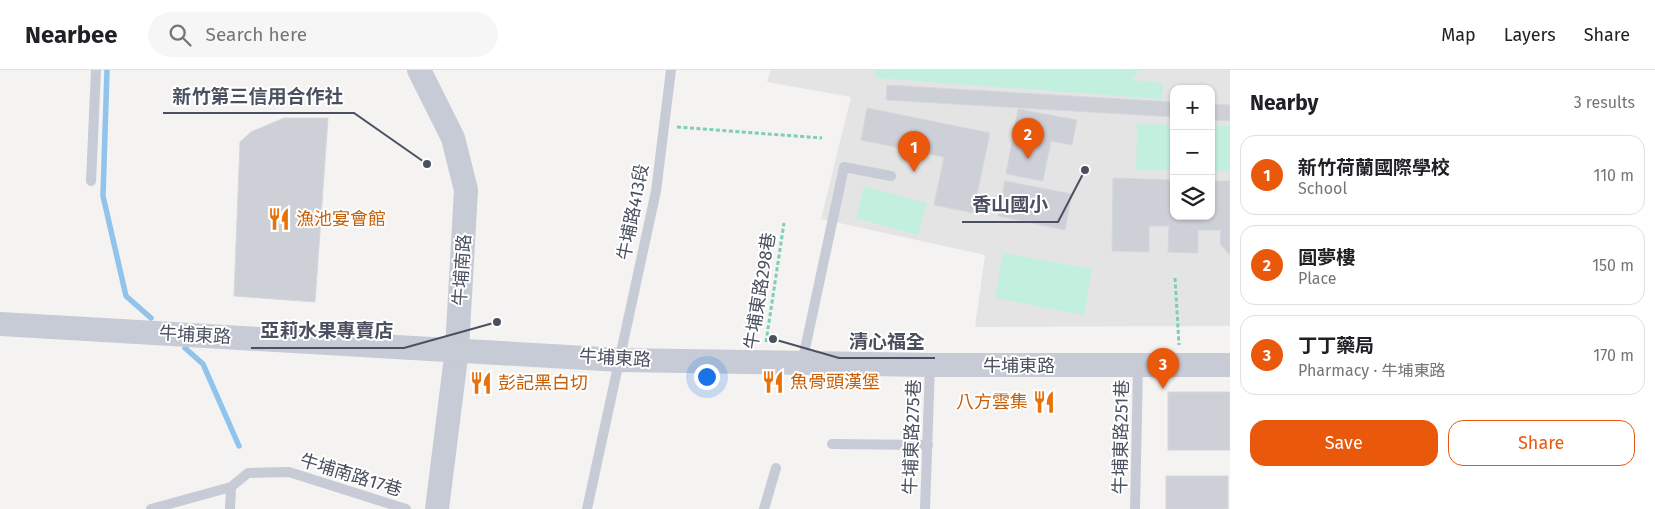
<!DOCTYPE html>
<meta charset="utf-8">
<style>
:root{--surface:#fff;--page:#f6f6f6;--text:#202124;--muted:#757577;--line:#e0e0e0;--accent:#ea580c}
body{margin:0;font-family:"Fira Sans","Noto Sans TC",sans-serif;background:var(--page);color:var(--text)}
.controls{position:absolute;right:15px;top:15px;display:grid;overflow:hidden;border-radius:10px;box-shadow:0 1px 4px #0004}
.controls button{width:45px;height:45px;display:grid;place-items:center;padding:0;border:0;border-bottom:1px solid var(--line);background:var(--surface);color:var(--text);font:25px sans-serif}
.you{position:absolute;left:706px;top:306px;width:18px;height:18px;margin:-12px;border:4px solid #fff;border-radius:50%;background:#1a73e8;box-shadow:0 0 0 8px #1a73e833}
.badge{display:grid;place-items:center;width:32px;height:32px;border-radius:50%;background:var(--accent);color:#fff;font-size:16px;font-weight:700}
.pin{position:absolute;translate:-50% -41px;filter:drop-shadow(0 1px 2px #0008)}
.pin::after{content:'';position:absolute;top:26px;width:18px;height:15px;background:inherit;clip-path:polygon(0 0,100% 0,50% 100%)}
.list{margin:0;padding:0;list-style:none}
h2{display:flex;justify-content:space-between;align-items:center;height:65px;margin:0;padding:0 20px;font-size:21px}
h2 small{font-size:16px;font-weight:400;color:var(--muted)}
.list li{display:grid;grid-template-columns:32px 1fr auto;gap:15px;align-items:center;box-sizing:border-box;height:80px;margin:0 10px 10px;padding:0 10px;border:1px solid var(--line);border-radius:15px}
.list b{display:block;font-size:19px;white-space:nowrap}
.list p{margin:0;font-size:16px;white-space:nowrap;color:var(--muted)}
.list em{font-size:16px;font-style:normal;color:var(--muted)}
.actions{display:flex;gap:10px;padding:15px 20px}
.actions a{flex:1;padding:11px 0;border:1px solid var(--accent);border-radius:15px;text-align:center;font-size:18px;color:var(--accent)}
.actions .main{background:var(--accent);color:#fff}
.icon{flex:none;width:28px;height:28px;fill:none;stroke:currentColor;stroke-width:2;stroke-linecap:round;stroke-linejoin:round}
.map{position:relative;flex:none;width:1230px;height:439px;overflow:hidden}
header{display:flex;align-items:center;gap:30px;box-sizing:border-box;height:70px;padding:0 25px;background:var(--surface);border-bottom:1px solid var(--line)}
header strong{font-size:24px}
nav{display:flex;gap:28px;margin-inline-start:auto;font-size:18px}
.search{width:350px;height:45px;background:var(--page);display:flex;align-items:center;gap:12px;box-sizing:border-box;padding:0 18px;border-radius:28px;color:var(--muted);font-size:19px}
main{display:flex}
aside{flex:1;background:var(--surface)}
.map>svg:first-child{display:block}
.education{fill:#e5e4e4;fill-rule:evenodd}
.green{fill:#c3f0de}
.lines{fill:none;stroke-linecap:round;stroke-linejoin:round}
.stream{stroke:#91c4ec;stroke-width:5.5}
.building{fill:#ced0d7;stroke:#d6d7dd}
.path{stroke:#7bceb8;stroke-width:3;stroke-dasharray:4 2.5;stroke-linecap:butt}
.service{stroke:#c6cbd6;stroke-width:10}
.tertiary{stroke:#c6cbd6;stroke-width:24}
.labels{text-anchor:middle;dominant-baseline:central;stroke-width:4;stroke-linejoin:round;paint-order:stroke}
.street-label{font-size:18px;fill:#4a5060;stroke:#fff}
.food-label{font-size:18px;fill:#c56008;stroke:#fff;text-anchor:start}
.leader{fill:none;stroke:#4a5060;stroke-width:2}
.callout-dot{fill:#4a5060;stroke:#fff;stroke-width:2}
.callout-label{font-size:19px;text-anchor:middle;font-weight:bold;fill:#4a5060;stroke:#fff;stroke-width:4;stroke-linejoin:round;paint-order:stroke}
</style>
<header>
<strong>Nearbee</strong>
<div class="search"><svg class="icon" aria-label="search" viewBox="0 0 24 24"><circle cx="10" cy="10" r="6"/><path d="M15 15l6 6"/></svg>Search here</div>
<nav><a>Map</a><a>Layers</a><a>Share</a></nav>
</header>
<main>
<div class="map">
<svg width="1230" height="439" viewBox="0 0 1230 439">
<rect width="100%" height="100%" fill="#f4f3f2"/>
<!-- education -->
<path class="education" d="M771,0H1230V256L975,257L985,185L821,149L851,27L767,12ZM1174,19H1211V146H1174Z"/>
<!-- green -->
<g class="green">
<polygon points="876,0 1139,0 1132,10 1163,13 1162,29 875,8"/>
<polygon points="1137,54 1174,55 1174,100 1136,99"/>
<polygon points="1211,56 1230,56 1230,102 1211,101"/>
<polygon points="864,116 927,133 918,165 856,148"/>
<polygon points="1003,183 1092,199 1084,245 995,228"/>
</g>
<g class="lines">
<!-- stream -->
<g class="stream">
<polyline points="107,0 103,126 126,226 151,248"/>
<polyline points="185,278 203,294 239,376"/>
</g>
</g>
<!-- building -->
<g class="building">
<polygon points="887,15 1174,32 1174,47 886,30"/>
<polygon points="1211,34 1230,35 1230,51 1211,50"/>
<polygon points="867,38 990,63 973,143 934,135 944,87 861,70"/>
<polygon points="1018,39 1077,50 1072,75 1051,71 1043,111 1006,104"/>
<polygon points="284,48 328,48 315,232 234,226 240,72 251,62"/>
<polygon points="1113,108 1174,110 1174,146 1211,146 1211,111 1230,111 1230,185 1220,174 1221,160 1198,160 1198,183 1168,182 1169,156 1149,156 1149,182 1112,181"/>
<polygon points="1005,111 1072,124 1065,160 998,146"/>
<rect x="1168" y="322" width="62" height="58"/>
<rect x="1166" y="406" width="62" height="33"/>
</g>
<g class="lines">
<!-- path -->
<g class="path">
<polyline points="677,57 822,68"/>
<polyline points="1175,208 1179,275"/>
<polyline points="766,272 784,153"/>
</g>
<!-- service -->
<g class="service">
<polyline points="91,111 96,0"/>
<polyline points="802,293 844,97 891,106"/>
<polyline points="832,374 928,375"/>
<polyline points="151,439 231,417 248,403 289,402 406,439"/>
<polyline points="230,439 231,417"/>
<polyline points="587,439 656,121 671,0"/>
<polyline points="764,439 776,398"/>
<polyline points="925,439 930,295"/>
<polyline points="1135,439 1138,296"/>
</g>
<!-- tertiary -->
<g class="tertiary">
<polyline points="419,0 453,68 466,120 457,279 437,439"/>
<polyline points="0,254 620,290 930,295 1230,295"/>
</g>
</g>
<!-- icons -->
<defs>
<symbol id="restaurant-bare" viewBox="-9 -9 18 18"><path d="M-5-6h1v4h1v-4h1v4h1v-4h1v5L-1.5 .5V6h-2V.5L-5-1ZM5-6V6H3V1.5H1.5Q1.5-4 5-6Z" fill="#e8710a" stroke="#fff" stroke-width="2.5" paint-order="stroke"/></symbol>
</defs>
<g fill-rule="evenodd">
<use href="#restaurant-bare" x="263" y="133" width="32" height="32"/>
<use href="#restaurant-bare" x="757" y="296" width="32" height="32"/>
<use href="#restaurant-bare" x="465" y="297" width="32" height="32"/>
<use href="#restaurant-bare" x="1028" y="316" width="32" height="32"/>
</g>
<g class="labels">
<!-- street labels -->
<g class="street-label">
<text transform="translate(633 142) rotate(-79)">牛埔路413段</text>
<text transform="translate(462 200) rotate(-86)">牛埔南路</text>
<text transform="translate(760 221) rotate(-81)">牛埔東路298巷</text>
<text transform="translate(195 265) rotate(3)">牛埔東路</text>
<text transform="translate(615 288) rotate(3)">牛埔東路</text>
<text x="1019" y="296">牛埔東路</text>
<text transform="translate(912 367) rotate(-88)">牛埔東路275巷</text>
<text transform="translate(1121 367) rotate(-89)">牛埔東路251巷</text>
<text transform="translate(351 405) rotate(17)">牛埔南路17巷</text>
</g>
<!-- food labels -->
<g class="food-label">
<text x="296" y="149">漁池宴會館</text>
<text x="790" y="312">魚骨頭漢堡</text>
<text x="498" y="313">彭記黑白切</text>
<text x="1028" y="332" text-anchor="end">八方雲集</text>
</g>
</g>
<!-- callouts -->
<path class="leader" d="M427 94L354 43H163M1085 100L1058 152H962M497 252L404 278H251M773 269L839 288H935"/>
<g class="callout-dot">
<circle cx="427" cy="94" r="5"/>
<circle cx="1085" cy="100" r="5"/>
<circle cx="497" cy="252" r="5"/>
<circle cx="773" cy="269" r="5"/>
</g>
<g class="callout-label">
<text x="258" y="33">新竹第三信用合作社</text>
<text x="1010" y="141">香山國小</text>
<text x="327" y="267">亞莉水果專賣店</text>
<text x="887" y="278">清心福全</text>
</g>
</svg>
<div class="controls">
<button>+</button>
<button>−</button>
<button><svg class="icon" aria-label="layers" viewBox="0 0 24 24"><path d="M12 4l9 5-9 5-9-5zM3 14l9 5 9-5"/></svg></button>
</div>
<div class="you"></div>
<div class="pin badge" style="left:914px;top:102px">1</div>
<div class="pin badge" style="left:1028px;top:89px">2</div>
<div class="pin badge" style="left:1163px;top:319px">3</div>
</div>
<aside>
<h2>Nearby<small>3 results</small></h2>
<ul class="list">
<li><span class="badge">1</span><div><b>新竹荷蘭國際學校</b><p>School</p></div><em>110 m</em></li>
<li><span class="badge">2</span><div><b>圓夢樓</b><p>Place</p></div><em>150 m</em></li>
<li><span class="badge">3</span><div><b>丁丁藥局</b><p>Pharmacy · 牛埔東路</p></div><em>170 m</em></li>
</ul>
<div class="actions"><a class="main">Save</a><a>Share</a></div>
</aside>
</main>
